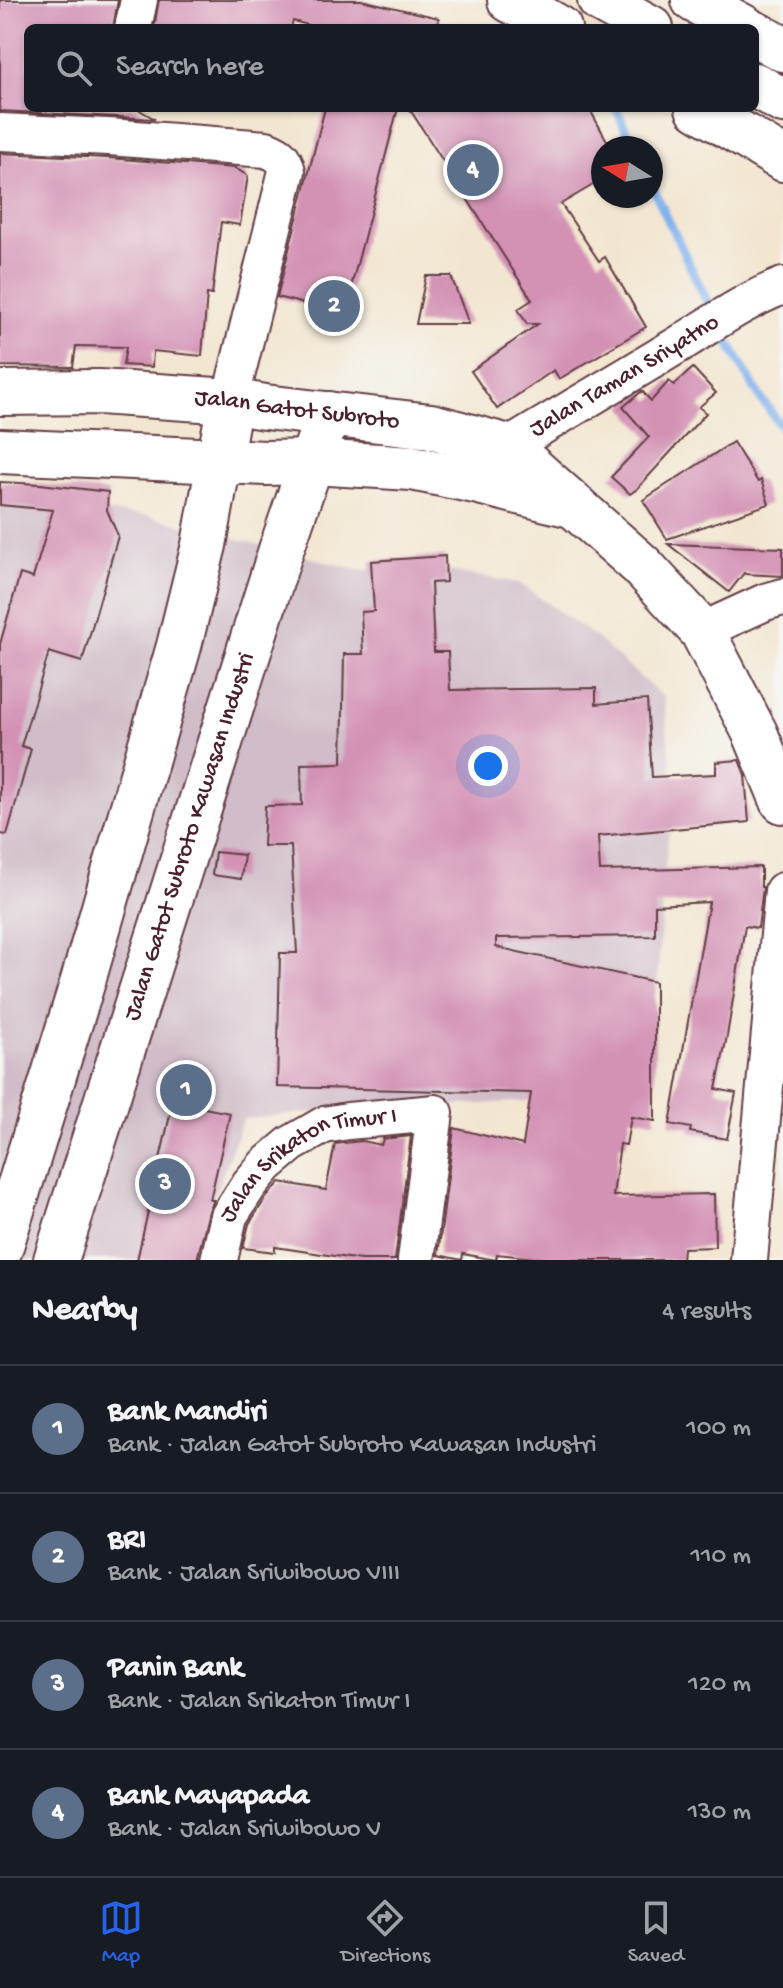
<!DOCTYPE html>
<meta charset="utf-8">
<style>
:root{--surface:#171b24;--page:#242831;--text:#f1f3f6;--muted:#9ea1a6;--line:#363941;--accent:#2563eb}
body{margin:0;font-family:"Gochi Hand",sans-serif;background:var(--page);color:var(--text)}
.compass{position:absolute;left:591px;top:136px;width:72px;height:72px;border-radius:50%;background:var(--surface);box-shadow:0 2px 6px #0004;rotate:281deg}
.you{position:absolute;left:488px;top:766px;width:28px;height:28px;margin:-20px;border:6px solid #fff;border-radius:50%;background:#1a73e8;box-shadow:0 0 0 12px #1a73e833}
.badge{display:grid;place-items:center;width:52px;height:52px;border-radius:50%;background:var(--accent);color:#fff;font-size:26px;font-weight:700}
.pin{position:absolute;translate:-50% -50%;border:4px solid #fff;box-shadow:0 2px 8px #0006}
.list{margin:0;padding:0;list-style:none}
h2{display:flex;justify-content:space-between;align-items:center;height:104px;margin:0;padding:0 32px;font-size:34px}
h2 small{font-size:26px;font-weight:400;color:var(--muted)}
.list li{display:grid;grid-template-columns:52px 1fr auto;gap:24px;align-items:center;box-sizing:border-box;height:128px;padding:0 32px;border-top:2px solid var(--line)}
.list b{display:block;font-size:30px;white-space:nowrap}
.list p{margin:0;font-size:26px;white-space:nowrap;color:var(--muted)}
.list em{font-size:26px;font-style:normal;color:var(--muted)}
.icon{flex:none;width:44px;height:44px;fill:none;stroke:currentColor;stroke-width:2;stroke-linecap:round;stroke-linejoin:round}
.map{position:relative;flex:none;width:783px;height:1260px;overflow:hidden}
.search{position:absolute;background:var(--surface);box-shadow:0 2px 6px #0004;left:24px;right:24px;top:24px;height:88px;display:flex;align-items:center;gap:20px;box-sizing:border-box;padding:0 28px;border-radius:12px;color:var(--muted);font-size:30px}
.sheet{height:616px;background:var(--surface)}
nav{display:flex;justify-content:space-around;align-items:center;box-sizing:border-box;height:112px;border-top:2px solid var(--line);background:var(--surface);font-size:22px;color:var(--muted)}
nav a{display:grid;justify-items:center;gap:4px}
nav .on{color:var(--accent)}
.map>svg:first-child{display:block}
.industrial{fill:#d1bdc9}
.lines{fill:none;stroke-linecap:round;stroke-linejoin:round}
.stream{stroke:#82b2ed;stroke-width:9}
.building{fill:#d391b4}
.minor-casing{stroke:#633d44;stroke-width:40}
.tertiary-casing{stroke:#633d44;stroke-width:48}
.motorway-casing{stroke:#633d44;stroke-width:48}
.minor{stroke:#fff;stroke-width:36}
.tertiary{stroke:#fff;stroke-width:44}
.motorway{stroke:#fff;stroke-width:44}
.labels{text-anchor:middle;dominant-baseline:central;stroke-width:6;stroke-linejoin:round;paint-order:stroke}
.street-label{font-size:24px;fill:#4a1f2b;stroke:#f6f6f2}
</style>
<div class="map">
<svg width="783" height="1260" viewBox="0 0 783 1260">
<rect width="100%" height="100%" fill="#f6f6f2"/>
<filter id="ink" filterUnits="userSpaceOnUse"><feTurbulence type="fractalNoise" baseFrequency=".0125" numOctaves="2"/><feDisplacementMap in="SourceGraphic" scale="16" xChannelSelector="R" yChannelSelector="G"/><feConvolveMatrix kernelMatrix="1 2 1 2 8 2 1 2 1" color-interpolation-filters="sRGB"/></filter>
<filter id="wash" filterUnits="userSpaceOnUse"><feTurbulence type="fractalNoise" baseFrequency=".006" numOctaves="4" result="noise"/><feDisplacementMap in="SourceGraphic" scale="32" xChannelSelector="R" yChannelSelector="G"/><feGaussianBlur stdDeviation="1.8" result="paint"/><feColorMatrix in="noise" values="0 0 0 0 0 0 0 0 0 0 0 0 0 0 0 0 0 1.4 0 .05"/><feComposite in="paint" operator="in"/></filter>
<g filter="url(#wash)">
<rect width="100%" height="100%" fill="#f3e6d1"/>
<!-- industrial -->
<polygon class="industrial" points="23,504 148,516 358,570 424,567 519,583 595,637 664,698 673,787 664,880 657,985 636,1098 576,1098 465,1105 370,1107 243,1119 212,1202 204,1260 0,1260 0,506"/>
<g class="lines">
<!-- stream -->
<g class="stream">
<polyline points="616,108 634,148"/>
<polyline points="651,184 713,314"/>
<polyline points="720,328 760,397 783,429"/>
</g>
</g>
<g id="blocks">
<!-- building -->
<g class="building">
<polygon points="0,0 118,0 113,28 28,28 28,108 136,108 155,119 0,111"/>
<polygon points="159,0 361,0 439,18 438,28 320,28 293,21 291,28 154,28"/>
<polygon points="325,108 398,108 344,314 277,297"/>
<polygon points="409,108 589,108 611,148 603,148 603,179 561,204 599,261 605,257 646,327 559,379 554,370 497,409 471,371 538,324 527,324 518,309 532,300"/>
<polygon points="0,153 108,158 235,168 248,176 240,225 221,222 212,295 207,294 202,356 153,351 152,367 123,365 126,347 76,346 73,367 0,366"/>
<polygon points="426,276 451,276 469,324 416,324"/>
<polygon points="693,368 716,393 699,407 706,413 637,489 630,494 611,477 649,437 623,407 642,391 651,401 669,381 674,385"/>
<polygon points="733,442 758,482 761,480 769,504 667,539 643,500"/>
<polygon points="0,482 40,484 108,492 107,510 118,536 82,662 49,652 21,746 31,749 7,835 0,834 0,644 20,574 33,578 53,510 0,505"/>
<polygon points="668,544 783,548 783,576 745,574 744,573 729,592"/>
<polygon points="445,556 446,582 431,583 434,652 448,652 450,690 596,688 596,704 647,700 652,777 716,774 716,762 739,760 745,775 749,822 598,836 600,871 761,867 761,887 763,887 758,928 745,926 727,1036 716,1089 736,1093 727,1139 690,1132 691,1128 670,1124 709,902 655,905 655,936 496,938 496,947 655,982 655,1121 631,1117 626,1145 620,1144 613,1196 714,1194 715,1247 683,1248 682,1260 554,1260 497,1254 496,1260 463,1254 462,1260 438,1255 454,1128 523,1145 531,1093 277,1087 280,953 297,953 291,846 263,846 265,806 302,805 301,764 342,763 344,654 363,654 361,612 374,611 371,561"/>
<polygon points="215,852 244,855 241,879 212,875"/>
<polygon points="173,1102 230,1113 210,1200 214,1200 209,1211 197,1260 137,1260"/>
<polygon points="411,1136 395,1260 361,1260 275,1247 275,1252 243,1248 249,1224 266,1198 280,1182 326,1190 335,1144 362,1141 381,1145 383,1139"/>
</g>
</g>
</g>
<g filter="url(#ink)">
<use href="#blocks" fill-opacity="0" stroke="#633d44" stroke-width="2"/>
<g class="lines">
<defs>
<g id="minor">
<polyline points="133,28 139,0"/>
<path d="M0,132L109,137L266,149C279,154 284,157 287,171L230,401"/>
<path id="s1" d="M490,465L508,447C565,412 624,378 681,343C715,322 746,300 783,286"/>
<polyline points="702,631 765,602 783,597"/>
<path id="s2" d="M219,1260L229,1216L249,1185L266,1165L291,1144L324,1125L348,1121L435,1113L416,1260"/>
<polyline points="749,1260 783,891"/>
</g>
<g id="tertiary">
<path id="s3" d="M0,393L99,392L230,401L265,407L431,426L508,447L642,566L702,631L755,733L783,801"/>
<polyline points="0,451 266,463 312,462 412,468 475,481 567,504"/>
<polyline points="0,1249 83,981 179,646 204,545 230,401"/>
<path id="s4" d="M56,1260L281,550L328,414"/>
</g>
<g id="motorway">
<polyline points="510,0 559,28"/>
<polyline points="600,0 651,28"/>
<polyline points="694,0 745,28"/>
<polyline points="755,34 783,49"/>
<polyline points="755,85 783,101"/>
<polyline points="698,108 783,159"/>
</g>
</defs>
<!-- minor casing -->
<use href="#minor" class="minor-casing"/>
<!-- tertiary casing -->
<use href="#tertiary" class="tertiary-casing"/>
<!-- motorway casing -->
<use href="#motorway" class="motorway-casing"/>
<!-- minor -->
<use href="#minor" class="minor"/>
<!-- tertiary -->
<use href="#tertiary" class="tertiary"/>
<!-- motorway -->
<use href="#motorway" class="motorway"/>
</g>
</g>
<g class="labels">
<!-- street labels -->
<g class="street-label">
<text stroke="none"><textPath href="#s1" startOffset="162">Jalan Taman Sriyatno</textPath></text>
<text stroke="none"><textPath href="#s3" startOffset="298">Jalan Gatot Subroto</textPath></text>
<text stroke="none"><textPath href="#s4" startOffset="444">Jalan Gatot Subroto Kawasan Industri</textPath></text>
<text stroke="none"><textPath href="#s2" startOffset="146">Jalan Srikaton Timur I</textPath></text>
</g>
</g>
</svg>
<svg class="compass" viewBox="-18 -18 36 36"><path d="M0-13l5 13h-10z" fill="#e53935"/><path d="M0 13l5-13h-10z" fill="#9ea1a6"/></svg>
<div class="you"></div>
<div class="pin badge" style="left:186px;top:1090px;background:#5c6f8a">1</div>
<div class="pin badge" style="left:334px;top:306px;background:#5c6f8a">2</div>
<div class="pin badge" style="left:165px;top:1184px;background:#5c6f8a">3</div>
<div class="pin badge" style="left:473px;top:170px;background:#5c6f8a">4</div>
<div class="search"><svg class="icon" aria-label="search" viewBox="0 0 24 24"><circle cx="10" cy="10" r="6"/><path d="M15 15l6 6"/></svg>Search here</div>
</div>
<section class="sheet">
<h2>Nearby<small>4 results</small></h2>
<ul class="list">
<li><span class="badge" style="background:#5c6f8a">1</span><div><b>Bank Mandiri</b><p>Bank · Jalan Gatot Subroto Kawasan Industri</p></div><em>100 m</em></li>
<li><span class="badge" style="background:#5c6f8a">2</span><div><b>BRI</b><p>Bank · Jalan Sriwibowo VIII</p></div><em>110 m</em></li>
<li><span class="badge" style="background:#5c6f8a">3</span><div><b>Panin Bank</b><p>Bank · Jalan Srikaton Timur I</p></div><em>120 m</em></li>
<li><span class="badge" style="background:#5c6f8a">4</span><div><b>Bank Mayapada</b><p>Bank · Jalan Sriwibowo V</p></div><em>130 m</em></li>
</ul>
</section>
<nav>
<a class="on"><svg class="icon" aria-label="map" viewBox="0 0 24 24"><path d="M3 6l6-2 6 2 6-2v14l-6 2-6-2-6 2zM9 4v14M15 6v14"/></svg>Map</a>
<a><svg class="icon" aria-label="directions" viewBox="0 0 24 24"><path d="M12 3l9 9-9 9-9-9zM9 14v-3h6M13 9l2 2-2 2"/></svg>Directions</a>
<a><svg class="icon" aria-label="saved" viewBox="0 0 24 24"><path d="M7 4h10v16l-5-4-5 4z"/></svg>Saved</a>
</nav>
